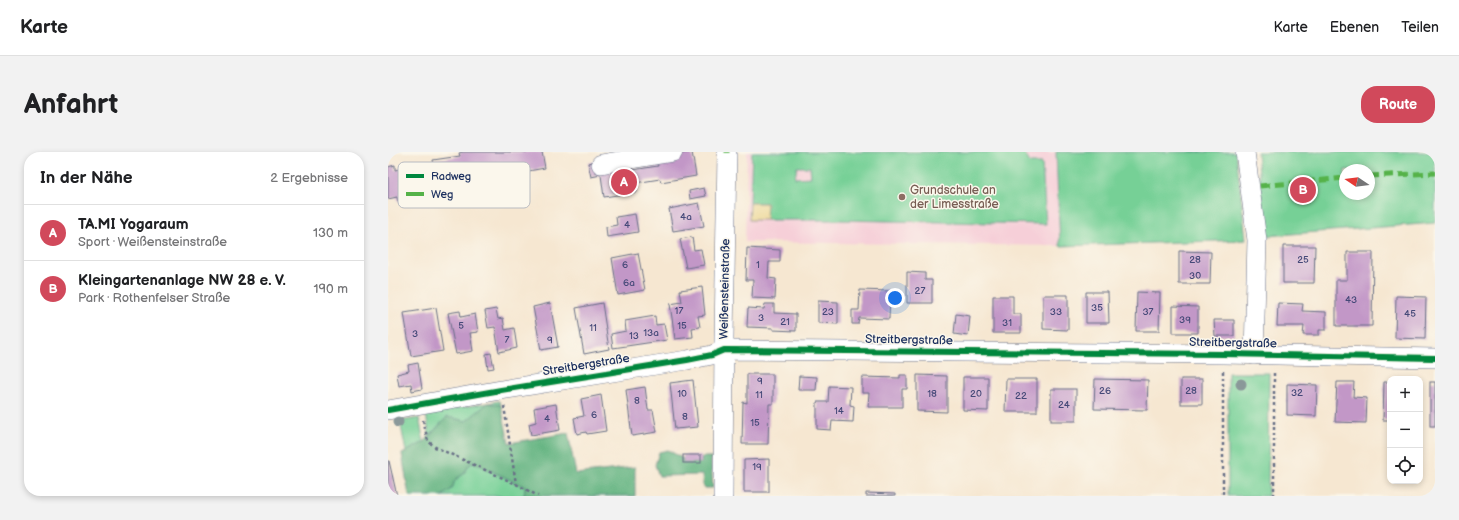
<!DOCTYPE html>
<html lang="de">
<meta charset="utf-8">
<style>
:root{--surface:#fff;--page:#f2f2f2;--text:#202124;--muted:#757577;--line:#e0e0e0;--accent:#d1495b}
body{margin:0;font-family:"Balsamiq Sans",sans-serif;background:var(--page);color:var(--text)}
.controls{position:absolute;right:12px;bottom:12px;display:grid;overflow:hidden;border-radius:8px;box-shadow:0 2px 6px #0003}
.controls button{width:36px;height:36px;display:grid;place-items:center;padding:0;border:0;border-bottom:1px solid var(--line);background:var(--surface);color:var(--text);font:20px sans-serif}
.compass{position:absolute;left:951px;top:12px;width:36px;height:36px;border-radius:50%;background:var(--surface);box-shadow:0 2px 6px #0003;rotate:283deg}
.you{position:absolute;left:507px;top:146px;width:14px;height:14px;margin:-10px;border:3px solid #fff;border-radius:50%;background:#1a73e8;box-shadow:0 0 0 6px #1a73e833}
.badge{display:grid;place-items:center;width:26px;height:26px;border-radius:50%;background:var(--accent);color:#fff;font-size:13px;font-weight:700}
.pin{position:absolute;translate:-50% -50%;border:2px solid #fff;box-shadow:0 1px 4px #0006}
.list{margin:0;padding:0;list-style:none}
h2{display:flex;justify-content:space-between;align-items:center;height:52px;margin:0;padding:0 16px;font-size:17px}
h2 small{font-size:13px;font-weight:400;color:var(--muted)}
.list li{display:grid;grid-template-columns:26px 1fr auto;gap:12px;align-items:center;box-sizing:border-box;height:56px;padding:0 16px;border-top:1px solid var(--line)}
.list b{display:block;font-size:15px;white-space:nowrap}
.list p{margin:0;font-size:13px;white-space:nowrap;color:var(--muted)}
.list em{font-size:13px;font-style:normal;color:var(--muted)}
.icon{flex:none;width:22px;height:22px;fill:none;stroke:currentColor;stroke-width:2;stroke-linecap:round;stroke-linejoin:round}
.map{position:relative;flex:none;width:1047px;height:344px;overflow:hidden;border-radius:16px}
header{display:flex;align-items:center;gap:24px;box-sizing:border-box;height:56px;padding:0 20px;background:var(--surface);border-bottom:1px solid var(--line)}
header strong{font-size:19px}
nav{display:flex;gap:22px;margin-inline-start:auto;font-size:14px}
.intro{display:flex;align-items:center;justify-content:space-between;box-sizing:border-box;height:96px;padding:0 24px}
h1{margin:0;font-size:28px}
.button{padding:10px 18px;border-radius:16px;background:var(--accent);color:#fff;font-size:14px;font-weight:700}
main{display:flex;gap:24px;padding:0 24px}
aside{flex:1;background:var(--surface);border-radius:16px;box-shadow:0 2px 6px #0003}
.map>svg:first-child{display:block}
.built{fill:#f6cfd8}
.green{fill:#76d096;stroke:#48807a;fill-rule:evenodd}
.forest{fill:#60b27f;stroke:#3e706e}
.sand{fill:#eeda9e;stroke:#84847e}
.building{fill:#c297c7}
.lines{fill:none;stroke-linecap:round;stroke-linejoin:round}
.minor-casing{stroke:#686f86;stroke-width:20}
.path{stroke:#686f86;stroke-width:2.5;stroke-dasharray:3 3;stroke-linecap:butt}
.minor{stroke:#fff;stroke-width:19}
.quiet{stroke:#55b248;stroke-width:5;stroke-dasharray:10 5;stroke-linecap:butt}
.cycleway-casing{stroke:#fbf7ec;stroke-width:8}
.cycleway{stroke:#00873e;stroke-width:6}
.tree{fill:#8a9899}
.education-dot{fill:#8d6e63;stroke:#fbf7ec;stroke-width:1.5}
.labels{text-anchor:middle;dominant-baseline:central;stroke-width:3;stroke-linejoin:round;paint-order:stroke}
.number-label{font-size:10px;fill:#454978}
.education-label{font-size:12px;fill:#785e54;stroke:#fbf7ec;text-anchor:start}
.street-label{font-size:12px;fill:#1b2f5e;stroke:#fbf7ec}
.key{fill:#fbf7ec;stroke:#b8bbc1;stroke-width:1}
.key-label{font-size:11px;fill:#1b2f5e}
</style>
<header>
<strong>Karte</strong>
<nav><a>Karte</a><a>Ebenen</a><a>Teilen</a></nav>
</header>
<div class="intro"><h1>Anfahrt</h1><a class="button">Route</a></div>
<main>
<aside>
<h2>In der Nähe<small>2 Ergebnisse</small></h2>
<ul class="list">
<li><span class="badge">A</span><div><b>TA.MI Yogaraum</b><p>Sport · Weißensteinstraße</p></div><em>130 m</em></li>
<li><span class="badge">B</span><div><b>Kleingartenanlage NW 28 e. V.</b><p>Park · Rothenfelser Straße</p></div><em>190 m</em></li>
</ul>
</aside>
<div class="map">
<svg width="1047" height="344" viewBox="0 0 1047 344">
<rect width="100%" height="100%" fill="#fbf7ec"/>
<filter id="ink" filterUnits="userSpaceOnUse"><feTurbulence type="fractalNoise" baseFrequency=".025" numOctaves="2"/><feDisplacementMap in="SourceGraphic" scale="8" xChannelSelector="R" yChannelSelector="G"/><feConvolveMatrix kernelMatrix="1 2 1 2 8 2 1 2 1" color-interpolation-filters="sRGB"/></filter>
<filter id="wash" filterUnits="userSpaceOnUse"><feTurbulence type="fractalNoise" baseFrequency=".012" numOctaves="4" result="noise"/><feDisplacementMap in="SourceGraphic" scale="16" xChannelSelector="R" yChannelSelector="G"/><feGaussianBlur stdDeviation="0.9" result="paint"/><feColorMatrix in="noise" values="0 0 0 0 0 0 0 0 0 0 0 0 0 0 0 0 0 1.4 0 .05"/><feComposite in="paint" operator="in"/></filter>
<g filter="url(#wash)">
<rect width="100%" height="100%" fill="#f6e7d1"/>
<!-- built -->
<polygon class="built" points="359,0 668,0 672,94 357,90"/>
<!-- green -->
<g class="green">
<path d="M364,0H636L642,11H654L658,72L449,68H378V51H362ZM409,15H422L423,25L407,26Z"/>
<polygon points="668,0 848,0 858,88 672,94"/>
<path d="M869,0H1047V71L877,84ZM957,18H981V42H957Z"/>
<polygon points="840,221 881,221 880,344 840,344"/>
<polygon points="111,249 113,253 100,252 78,269 59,265 41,284 38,261"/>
<polygon points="31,266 36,290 18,300 12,269"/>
<polygon points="85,310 138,335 136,344 54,344 64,337 67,328 77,321 80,314"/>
</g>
<!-- forest -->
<g class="forest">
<polygon points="100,251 113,253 121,291 180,281 188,322 247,315 247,344 136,344 137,335 85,310 80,314 77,321 67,328 64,337 54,344 21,344 14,302 36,290 59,265 78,269"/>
<polygon points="280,298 294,306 295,311 313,311 314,305 323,305 325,336 315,336 314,323 271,324 267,313 271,300"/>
</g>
<!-- sand -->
<polygon class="sand" points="362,51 379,51 378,68 361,68"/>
<g id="blocks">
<!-- building -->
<g class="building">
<polygon points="75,0 154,0 157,16 79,30 80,34 51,39 45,8 72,4 71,1"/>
<polygon points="302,0 304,0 308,24 273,30 272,27 247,31 249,40 216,45 213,23 203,25 200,11 212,9 244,9 245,18 270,14 268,6"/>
<polygon points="7,13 7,18 34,13 40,43 10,49 9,45 0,47 0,15"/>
<polygon points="316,36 318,44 302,47 301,39"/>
<polygon points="311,51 316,74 285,79 281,57"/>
<polygon points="247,62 250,80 219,85 218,75 229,73 228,65"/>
<polygon points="304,85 306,98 313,97 316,113 298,116 292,87"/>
<polygon points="895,94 927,94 926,131 895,131"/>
<polygon points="359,96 392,98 392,110 381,110 380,126 388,127 387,147 364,146 365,128 358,128"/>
<polygon points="791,99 823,100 822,132 791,132"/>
<polygon points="959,100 985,100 984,174 948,174 948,128 959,128"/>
<polygon points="250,101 257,138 230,143 224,106"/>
<polygon points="519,120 537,121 537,128 544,128 544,151 519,151"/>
<polygon points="314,135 317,163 310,164 312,175 304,176 305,185 287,187 282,152 294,150 292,138"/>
<polygon points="472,138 502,139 501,167 471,166 470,172 464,172 464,158 471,158"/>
<polygon points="698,140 720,140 721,171 698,171"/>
<polygon points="749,140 772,141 771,179 748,179"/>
<polygon points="655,143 680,143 680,178 655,177"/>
<polygon points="605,144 625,144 625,162 633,162 633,181 605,181"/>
<polygon points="1008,144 1038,145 1037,187 1007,186"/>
<polygon points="430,149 450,150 450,172 430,171"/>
<polygon points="162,151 170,195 153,198 145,155"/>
<polygon points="214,151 221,197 196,202 188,156"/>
<polygon points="890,151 915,152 914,159 938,160 938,178 931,178 931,183 915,183 916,174 889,174"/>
<polygon points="377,152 386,152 386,161 408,162 408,179 385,178 385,176 359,175 360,156 376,157"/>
<polygon points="785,154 810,155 810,181 785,181"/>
<polygon points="48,156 55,199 23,204 16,161"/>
<polygon points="108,157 110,167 115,166 117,178 126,176 129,196 111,200 107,175 100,176 97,159"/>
<polygon points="72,159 73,165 87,162 90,180 82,181 85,199 68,202 60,161"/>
<polygon points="568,162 582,164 580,184 566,182"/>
<polygon points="267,164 268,173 276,172 279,188 225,196 223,182 238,179 237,169"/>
<polygon points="826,168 846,168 846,184 827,184"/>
<polygon points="103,201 106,216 100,217 98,202"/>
<polygon points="30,211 34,237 24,239 23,232 11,234 9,222 21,219 20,213"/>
<polygon points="359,222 385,222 385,252 381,252 380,292 354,292 355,250 359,251"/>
<polygon points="512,223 519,223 519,237 514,237 514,255 480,255 481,241 474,241 474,225 512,226"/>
<polygon points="529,223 559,224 559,260 529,259"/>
<polygon points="411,224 429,225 428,238 410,238"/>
<polygon points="575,225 600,225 600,259 575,258"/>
<polygon points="618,227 649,227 649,260 617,260"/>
<polygon points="707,227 760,228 759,258 706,257"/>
<rect x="793" y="227" width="21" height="25"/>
<polygon points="305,228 310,275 287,277 282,231"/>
<polygon points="949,230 966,230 965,245 979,246 978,271 947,270"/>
<polygon points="996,230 1002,230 1002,268 995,268"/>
<rect x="1042" y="230" width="5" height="44"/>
<polygon points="899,232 929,233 928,264 899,263"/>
<polygon points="441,234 463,235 462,253 466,254 465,270 444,269 443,278 429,277 429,250 440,250"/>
<polygon points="257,235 260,258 265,258 269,280 244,284 238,238"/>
<rect x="663" y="237" width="25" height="32"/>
<polygon points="213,243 218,279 199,282 198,280 189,282 186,266 196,264 193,247"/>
<polygon points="168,252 172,278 143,283 141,272 148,270 146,256"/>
<rect x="295" y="303" width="18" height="8"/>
<polygon points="381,307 381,340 356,340 356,308"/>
<polygon points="0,309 1,309 9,344 0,344"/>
<polygon points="478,341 507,342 507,344 478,344"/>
</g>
</g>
</g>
<g filter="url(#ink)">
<use href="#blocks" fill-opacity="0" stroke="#686f86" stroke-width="1"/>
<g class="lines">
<defs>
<g id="minor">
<polyline points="857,0 869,88 866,203"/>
<polyline points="213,12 285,0"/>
<polyline points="0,258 113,238 299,208 324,203 336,198 835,202 1047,206"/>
<polyline points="335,344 336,186 339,1 338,0"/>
</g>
</defs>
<!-- minor casing -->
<use href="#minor" class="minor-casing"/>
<!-- path -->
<g class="path">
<polyline points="835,219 835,344"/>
<polyline points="116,254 128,332"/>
<polyline points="35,268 40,289 47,295 128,332 150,344"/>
<polyline points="886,344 886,219"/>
</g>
<!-- minor -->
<use href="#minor" class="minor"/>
<!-- quiet -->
<g class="quiet">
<polyline points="339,0 339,1"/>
<polyline points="981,24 1047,21"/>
<polyline points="872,34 957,26"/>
</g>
<defs>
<polyline id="cycleway" points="0,258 113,238 299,208 324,203 336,198 835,202 1047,206"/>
</defs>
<!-- cycleway casing -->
<use href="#cycleway" class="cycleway-casing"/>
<!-- cycleway -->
<use href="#cycleway" class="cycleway"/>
</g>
<!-- trees -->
<g class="tree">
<circle cx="853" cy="232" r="5.5"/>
<circle cx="10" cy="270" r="5.5"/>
</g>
</g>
<!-- markers -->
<circle class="education-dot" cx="514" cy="45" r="4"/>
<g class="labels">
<!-- number labels -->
<g class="number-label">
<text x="298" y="65">4a</text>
<text x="239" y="73">4</text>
<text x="807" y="108">28</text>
<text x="915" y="108">25</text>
<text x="237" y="113">6</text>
<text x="370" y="113">1</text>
<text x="807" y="124">30</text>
<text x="241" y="131">6a</text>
<text x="532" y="139">27</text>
<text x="963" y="148">43</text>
<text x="709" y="156">35</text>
<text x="291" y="159">17</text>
<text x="440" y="160">23</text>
<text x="668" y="160">33</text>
<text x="760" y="160">37</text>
<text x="1022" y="162">45</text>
<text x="373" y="166">3</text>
<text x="797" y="168">39</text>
<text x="397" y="170">21</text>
<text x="619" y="171">31</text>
<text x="73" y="174">5</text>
<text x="294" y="174">15</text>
<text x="205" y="176">11</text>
<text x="263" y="181">13a</text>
<text x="27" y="182">3</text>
<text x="246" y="184">13</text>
<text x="119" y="188">7</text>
<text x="162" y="188">9</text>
<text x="372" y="229">9</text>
<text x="717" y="239">26</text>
<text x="803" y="239">28</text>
<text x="909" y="241">32</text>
<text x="294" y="242">10</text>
<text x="544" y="242">18</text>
<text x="588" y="242">20</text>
<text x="371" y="243">11</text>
<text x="633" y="244">22</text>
<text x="249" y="249">8</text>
<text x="676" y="253">24</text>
<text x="451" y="259">14</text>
<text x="206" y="263">6</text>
<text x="297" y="265">8</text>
<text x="159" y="267">4</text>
<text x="367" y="271">15</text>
<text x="369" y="315">19</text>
</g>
<!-- education labels -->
<g class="education-label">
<text x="522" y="38">Grundschule an<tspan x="522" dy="14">der Limesstraße</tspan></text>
</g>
<!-- street labels -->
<g class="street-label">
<text transform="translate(337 137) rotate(-89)">Weißensteinstraße</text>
<text transform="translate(521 188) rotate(1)">Streitbergstraße</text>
<text transform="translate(845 191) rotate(1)">Streitbergstraße</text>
<text transform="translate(198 213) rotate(-9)">Streitbergstraße</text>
</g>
</g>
<!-- legend -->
<rect x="10" y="10" width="132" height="46" rx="6" class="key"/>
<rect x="18" y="22" width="18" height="4" fill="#00873e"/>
<rect x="18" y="40" width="18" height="4" fill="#55b248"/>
<g class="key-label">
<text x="43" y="28">Radweg</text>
<text x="43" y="46">Weg</text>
</g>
</svg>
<div class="controls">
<button>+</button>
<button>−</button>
<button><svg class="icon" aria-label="locate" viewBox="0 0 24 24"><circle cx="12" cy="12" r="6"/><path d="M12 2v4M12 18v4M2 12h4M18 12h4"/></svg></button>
</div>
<svg class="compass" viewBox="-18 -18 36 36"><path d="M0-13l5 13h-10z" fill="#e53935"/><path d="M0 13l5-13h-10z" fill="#757577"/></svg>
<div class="you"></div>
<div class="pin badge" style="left:236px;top:30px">A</div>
<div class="pin badge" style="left:915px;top:38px">B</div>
</div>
</main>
